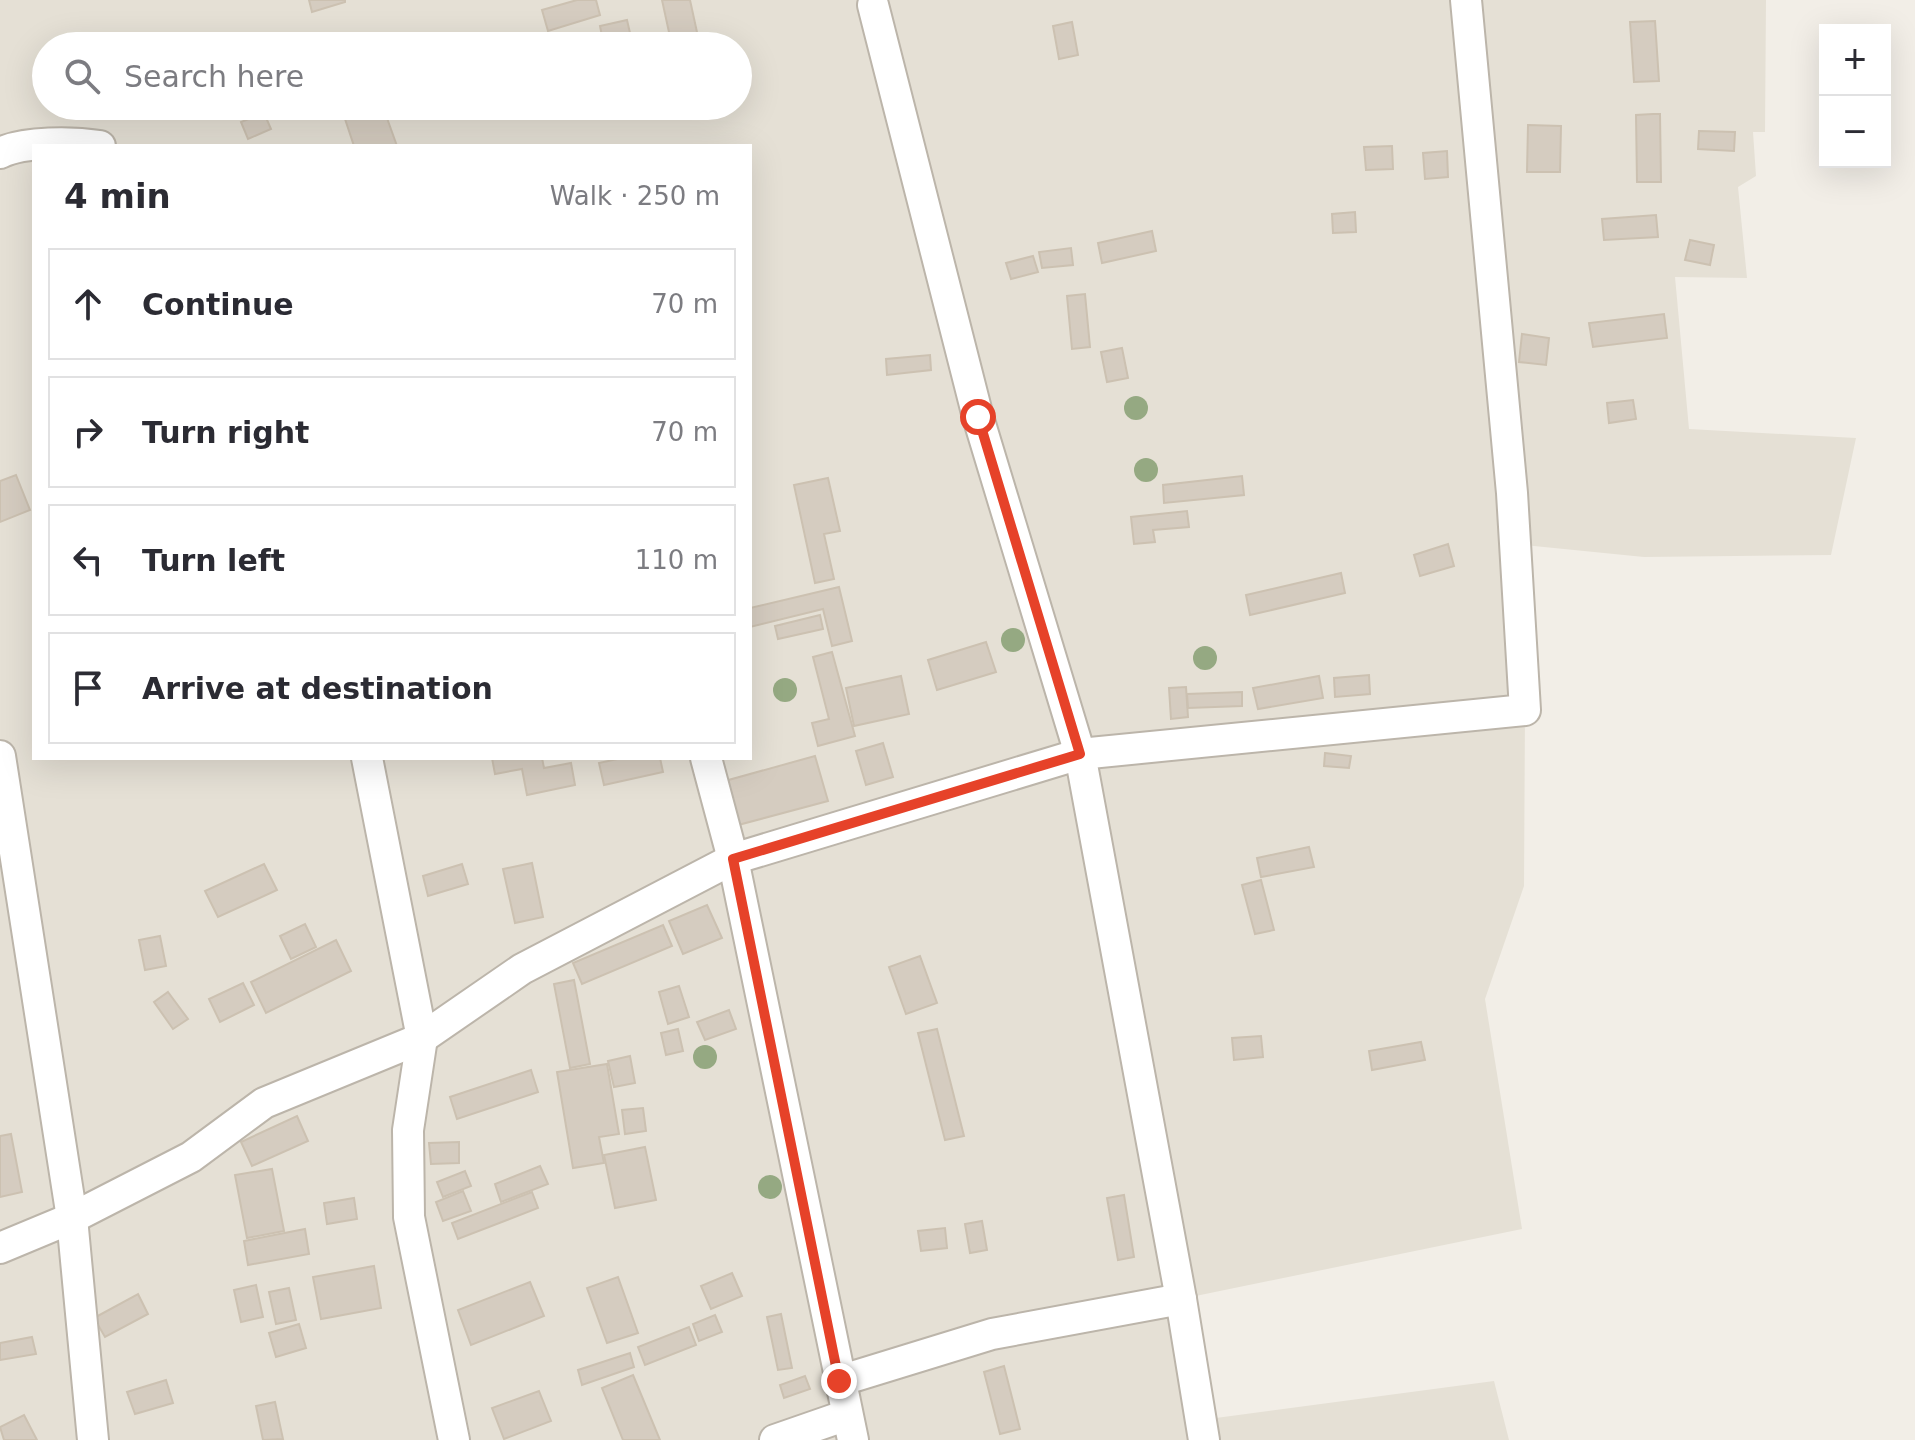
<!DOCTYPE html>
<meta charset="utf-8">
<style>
:root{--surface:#fff;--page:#f2f2f3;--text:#2b2b33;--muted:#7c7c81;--line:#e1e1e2}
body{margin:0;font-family:"DejaVu Sans",sans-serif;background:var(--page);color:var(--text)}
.controls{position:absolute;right:24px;top:24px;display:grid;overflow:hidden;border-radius:0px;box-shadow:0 8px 32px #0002}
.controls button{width:72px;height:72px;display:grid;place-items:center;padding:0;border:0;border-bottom:2px solid var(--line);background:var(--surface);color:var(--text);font:40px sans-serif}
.stop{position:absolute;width:24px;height:24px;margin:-18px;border:6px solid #e64229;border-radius:50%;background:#fff}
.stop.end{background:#e64229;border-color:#fff;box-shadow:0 2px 8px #0008}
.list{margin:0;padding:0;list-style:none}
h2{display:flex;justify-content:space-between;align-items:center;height:104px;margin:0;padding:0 32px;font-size:34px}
h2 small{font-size:26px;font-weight:400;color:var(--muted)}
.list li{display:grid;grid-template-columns:52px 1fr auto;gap:24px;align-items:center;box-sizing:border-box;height:112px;margin:0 16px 16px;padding:0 16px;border:2px solid var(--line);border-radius:0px}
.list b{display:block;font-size:30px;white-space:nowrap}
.list em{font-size:26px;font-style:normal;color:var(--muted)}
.icon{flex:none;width:44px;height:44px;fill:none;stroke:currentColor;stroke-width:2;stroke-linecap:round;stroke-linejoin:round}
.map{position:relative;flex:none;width:1915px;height:1440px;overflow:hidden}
.search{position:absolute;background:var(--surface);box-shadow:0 8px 32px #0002;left:32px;top:32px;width:720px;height:88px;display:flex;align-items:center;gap:20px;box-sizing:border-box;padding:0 28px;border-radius:44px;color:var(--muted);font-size:30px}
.panel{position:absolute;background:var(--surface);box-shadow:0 8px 32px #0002;left:32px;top:144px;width:720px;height:616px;border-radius:0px}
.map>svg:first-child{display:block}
.residential{fill:#e5e0d5;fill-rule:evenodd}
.building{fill:#d5ccc0;stroke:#ccc1b1;stroke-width:2}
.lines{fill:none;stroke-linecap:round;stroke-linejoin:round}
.street-casing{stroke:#bcb5aa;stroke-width:34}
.street{stroke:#fff;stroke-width:30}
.tree{fill:#95a982}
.route{stroke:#e64229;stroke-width:10}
</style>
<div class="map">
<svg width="1915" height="1440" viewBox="0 0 1915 1440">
<rect width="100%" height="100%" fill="#f2eee7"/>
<!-- residential -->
<path class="residential" d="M0,0H1766L1765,132H1753L1756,176L1738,187L1747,278L1675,277L1689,429L1856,438L1831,555L1644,557L1515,544L1525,710L1524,886L1485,999L1522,1229L1181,1299L1201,1420L1494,1381L1509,1440H0ZM46,46H738V106H46ZM34,146H750V758H34Z"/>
<!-- building -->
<g class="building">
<polygon points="309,0 345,0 345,2 312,12"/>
<polygon points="577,0 596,0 600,15 548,31 542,10"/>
<polygon points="662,0 690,0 700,46 672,46"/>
<polygon points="627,20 633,46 604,46 600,26"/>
<polygon points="1655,21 1659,81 1634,82 1630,22"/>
<polygon points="1072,22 1078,55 1059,59 1053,26"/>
<polygon points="341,106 360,106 362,112 345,118"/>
<polygon points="383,107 397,146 354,146 345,119"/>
<polygon points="264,113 271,129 248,139 241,122"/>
<polygon points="1653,114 1660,114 1661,182 1637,182 1636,115"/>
<polygon points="1528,125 1561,126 1560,172 1527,172"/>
<polygon points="1699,131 1735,132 1734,151 1698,149"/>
<polygon points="1392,146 1393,169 1366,170 1364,147"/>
<polygon points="1447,151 1448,177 1425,179 1423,153"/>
<polygon points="1355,212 1356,232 1333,233 1332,214"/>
<polygon points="1656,215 1658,237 1604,240 1602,219"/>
<polygon points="1152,231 1156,251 1102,263 1098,243"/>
<polygon points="1690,240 1714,245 1710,265 1685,260"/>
<polygon points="1071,248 1073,265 1042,268 1039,252"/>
<polygon points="1033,256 1038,272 1011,279 1006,263"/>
<polygon points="1085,294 1090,347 1072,349 1067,296"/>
<polygon points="1664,314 1667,338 1593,347 1589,323"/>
<polygon points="1522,334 1549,338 1546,365 1519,362"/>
<polygon points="1122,348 1128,378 1107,382 1101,352"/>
<polygon points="930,355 931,370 887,375 886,359"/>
<polygon points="1633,400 1636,419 1609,423 1607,403"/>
<polygon points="16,475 30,510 0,522 0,481"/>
<polygon points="1242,476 1244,495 1164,503 1163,485"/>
<polygon points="828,478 840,531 824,534 834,579 815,583 794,485"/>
<polygon points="1187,511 1189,527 1153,530 1155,542 1134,544 1131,517"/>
<polygon points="1448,544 1454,566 1420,576 1414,555"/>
<polygon points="1341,573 1345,593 1250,615 1246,595"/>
<polygon points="839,587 852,641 832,646 823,609 750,627 750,608"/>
<polygon points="820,615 823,629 778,639 775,626"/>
<polygon points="986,642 996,672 937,690 928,660"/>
<polygon points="832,652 855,736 818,746 812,723 829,719 813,657"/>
<polygon points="1369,675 1370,694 1335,697 1334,678"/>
<polygon points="901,676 909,714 854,726 846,688"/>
<polygon points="1319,676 1323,698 1258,709 1253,688"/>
<polygon points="1186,687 1188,717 1171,719 1169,688"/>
<polygon points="1242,692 1242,706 1188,708 1187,694"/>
<polygon points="883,743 893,777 866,785 856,751"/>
<polygon points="1325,753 1351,756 1349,768 1324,766"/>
<polygon points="815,756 828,801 727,828 714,784"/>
<polygon points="492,758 542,758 544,768 571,763 575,785 527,795 522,769 495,774"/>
<polygon points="622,758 660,758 663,772 604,785 599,763"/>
<polygon points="1309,847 1314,867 1261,877 1257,858"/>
<polygon points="532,863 543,917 515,923 503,869"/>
<polygon points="264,864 277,890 218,917 205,891"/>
<polygon points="462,864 468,884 428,896 423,876"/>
<polygon points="1261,880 1274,930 1255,934 1242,885"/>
<polygon points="707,905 722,938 683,954 669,921"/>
<polygon points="305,924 316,947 291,959 280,936"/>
<polygon points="663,925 672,946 582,984 573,963"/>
<polygon points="160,936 166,966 145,970 139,940"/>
<polygon points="336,940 351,971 266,1013 251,982"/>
<polygon points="920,956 937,1003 906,1014 889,967"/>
<polygon points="574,980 590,1064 570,1068 554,984"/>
<polygon points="243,983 254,1005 220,1022 209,999"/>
<polygon points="679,986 689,1017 668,1024 659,992"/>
<polygon points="168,992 188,1019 173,1029 154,1002"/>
<polygon points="729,1010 736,1029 705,1040 697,1022"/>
<polygon points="678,1029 683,1051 666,1055 661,1033"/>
<polygon points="937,1029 964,1136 945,1140 918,1033"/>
<polygon points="1261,1036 1263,1057 1234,1060 1232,1038"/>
<polygon points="1421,1042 1425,1060 1372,1070 1369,1051"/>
<polygon points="630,1056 635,1083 614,1087 608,1061"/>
<polygon points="607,1064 619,1134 599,1137 604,1163 573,1168 557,1072"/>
<polygon points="531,1070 538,1092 457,1119 450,1097"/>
<polygon points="643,1108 646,1131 625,1134 622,1110"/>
<polygon points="297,1116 308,1141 252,1166 241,1142"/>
<polygon points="11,1134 22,1192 0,1197 0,1136"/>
<polygon points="459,1142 459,1163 431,1164 429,1143"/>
<polygon points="645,1147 656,1200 615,1208 604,1155"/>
<polygon points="540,1166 548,1184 501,1202 495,1184"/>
<polygon points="272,1169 284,1231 247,1238 235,1175"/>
<polygon points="465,1171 471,1186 443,1197 437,1182"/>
<polygon points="463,1191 471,1211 443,1221 436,1202"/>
<polygon points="532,1192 538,1208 458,1239 452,1223"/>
<polygon points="1124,1195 1134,1257 1118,1260 1107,1198"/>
<polygon points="354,1198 357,1219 327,1224 324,1203"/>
<polygon points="982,1221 987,1250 970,1253 965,1224"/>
<polygon points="945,1228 947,1248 921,1251 918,1231"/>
<polygon points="305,1229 309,1254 248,1265 244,1241"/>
<polygon points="374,1266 381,1308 321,1319 313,1277"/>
<polygon points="732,1273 742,1296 711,1309 701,1286"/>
<polygon points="618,1277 638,1333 607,1343 587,1288"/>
<polygon points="530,1282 544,1316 471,1345 458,1310"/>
<polygon points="256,1285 263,1317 241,1322 234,1290"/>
<polygon points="289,1288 296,1320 276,1324 269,1292"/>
<polygon points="138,1294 148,1314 105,1337 94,1318"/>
<polygon points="781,1314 792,1368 778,1370 767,1317"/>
<polygon points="715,1315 722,1332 699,1341 693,1324"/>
<polygon points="299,1324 306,1348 276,1357 269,1333"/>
<polygon points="689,1327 696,1345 645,1365 638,1347"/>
<polygon points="32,1337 36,1354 0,1360 0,1343"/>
<polygon points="630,1353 634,1367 582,1385 578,1370"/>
<polygon points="1004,1366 1020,1429 1000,1434 984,1372"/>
<polygon points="633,1375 660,1440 623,1440 602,1388"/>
<polygon points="805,1376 810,1389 784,1398 780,1385"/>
<polygon points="166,1380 173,1403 135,1414 127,1392"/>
<polygon points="539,1391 551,1421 504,1439 492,1408"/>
<polygon points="275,1402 283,1439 263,1440 256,1406"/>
<polygon points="24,1415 37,1440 4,1440 0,1427"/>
</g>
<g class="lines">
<defs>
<g id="street">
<polyline points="873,5 978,417 1080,754 1181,1299 1204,1440"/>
<path d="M0,153C24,141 73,142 100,146"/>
<polyline points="0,756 72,1218 93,1440"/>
<polyline points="367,758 422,1038 408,1130 409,1217 454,1440"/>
<polyline points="706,758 733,859 853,1440"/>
<polyline points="0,1248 72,1218 191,1157 264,1103 422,1038 522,969 733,859 1080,754 1525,710 1512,493 1466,0"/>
<polyline points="839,1381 992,1334 1181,1299"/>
<polyline points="775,1440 847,1415"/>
</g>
</defs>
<!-- street casing -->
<use href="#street" class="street-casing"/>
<!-- street -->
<use href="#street" class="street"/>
</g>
<!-- trees -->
<g class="tree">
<circle cx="1136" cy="408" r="12"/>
<circle cx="1146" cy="470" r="12"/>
<circle cx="1013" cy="640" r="12"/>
<circle cx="1205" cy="658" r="12"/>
<circle cx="785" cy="690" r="12"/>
<circle cx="705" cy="1057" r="12"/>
<circle cx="770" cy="1187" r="12"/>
</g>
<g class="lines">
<!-- route -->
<polyline class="route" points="839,1381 733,859 1080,754 978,417"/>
</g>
</svg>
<div class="controls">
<button>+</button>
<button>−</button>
</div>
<div class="stop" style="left:978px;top:417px"></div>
<div class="stop end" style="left:839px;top:1381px"></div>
<div class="search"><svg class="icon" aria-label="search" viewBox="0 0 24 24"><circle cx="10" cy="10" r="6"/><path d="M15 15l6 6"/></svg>Search here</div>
<section class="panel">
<h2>4 min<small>Walk · 250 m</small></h2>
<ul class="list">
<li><svg class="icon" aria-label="ahead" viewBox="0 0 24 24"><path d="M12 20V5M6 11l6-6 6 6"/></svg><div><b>Continue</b></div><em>70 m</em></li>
<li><svg class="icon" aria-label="right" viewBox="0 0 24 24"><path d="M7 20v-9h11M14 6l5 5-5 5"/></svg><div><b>Turn right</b></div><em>70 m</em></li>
<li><svg class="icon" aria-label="left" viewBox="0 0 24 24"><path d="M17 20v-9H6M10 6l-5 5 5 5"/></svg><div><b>Turn left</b></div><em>110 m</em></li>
<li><svg class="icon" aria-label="arrive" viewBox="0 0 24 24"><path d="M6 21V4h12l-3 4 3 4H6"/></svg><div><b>Arrive at destination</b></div></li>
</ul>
</section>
</div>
